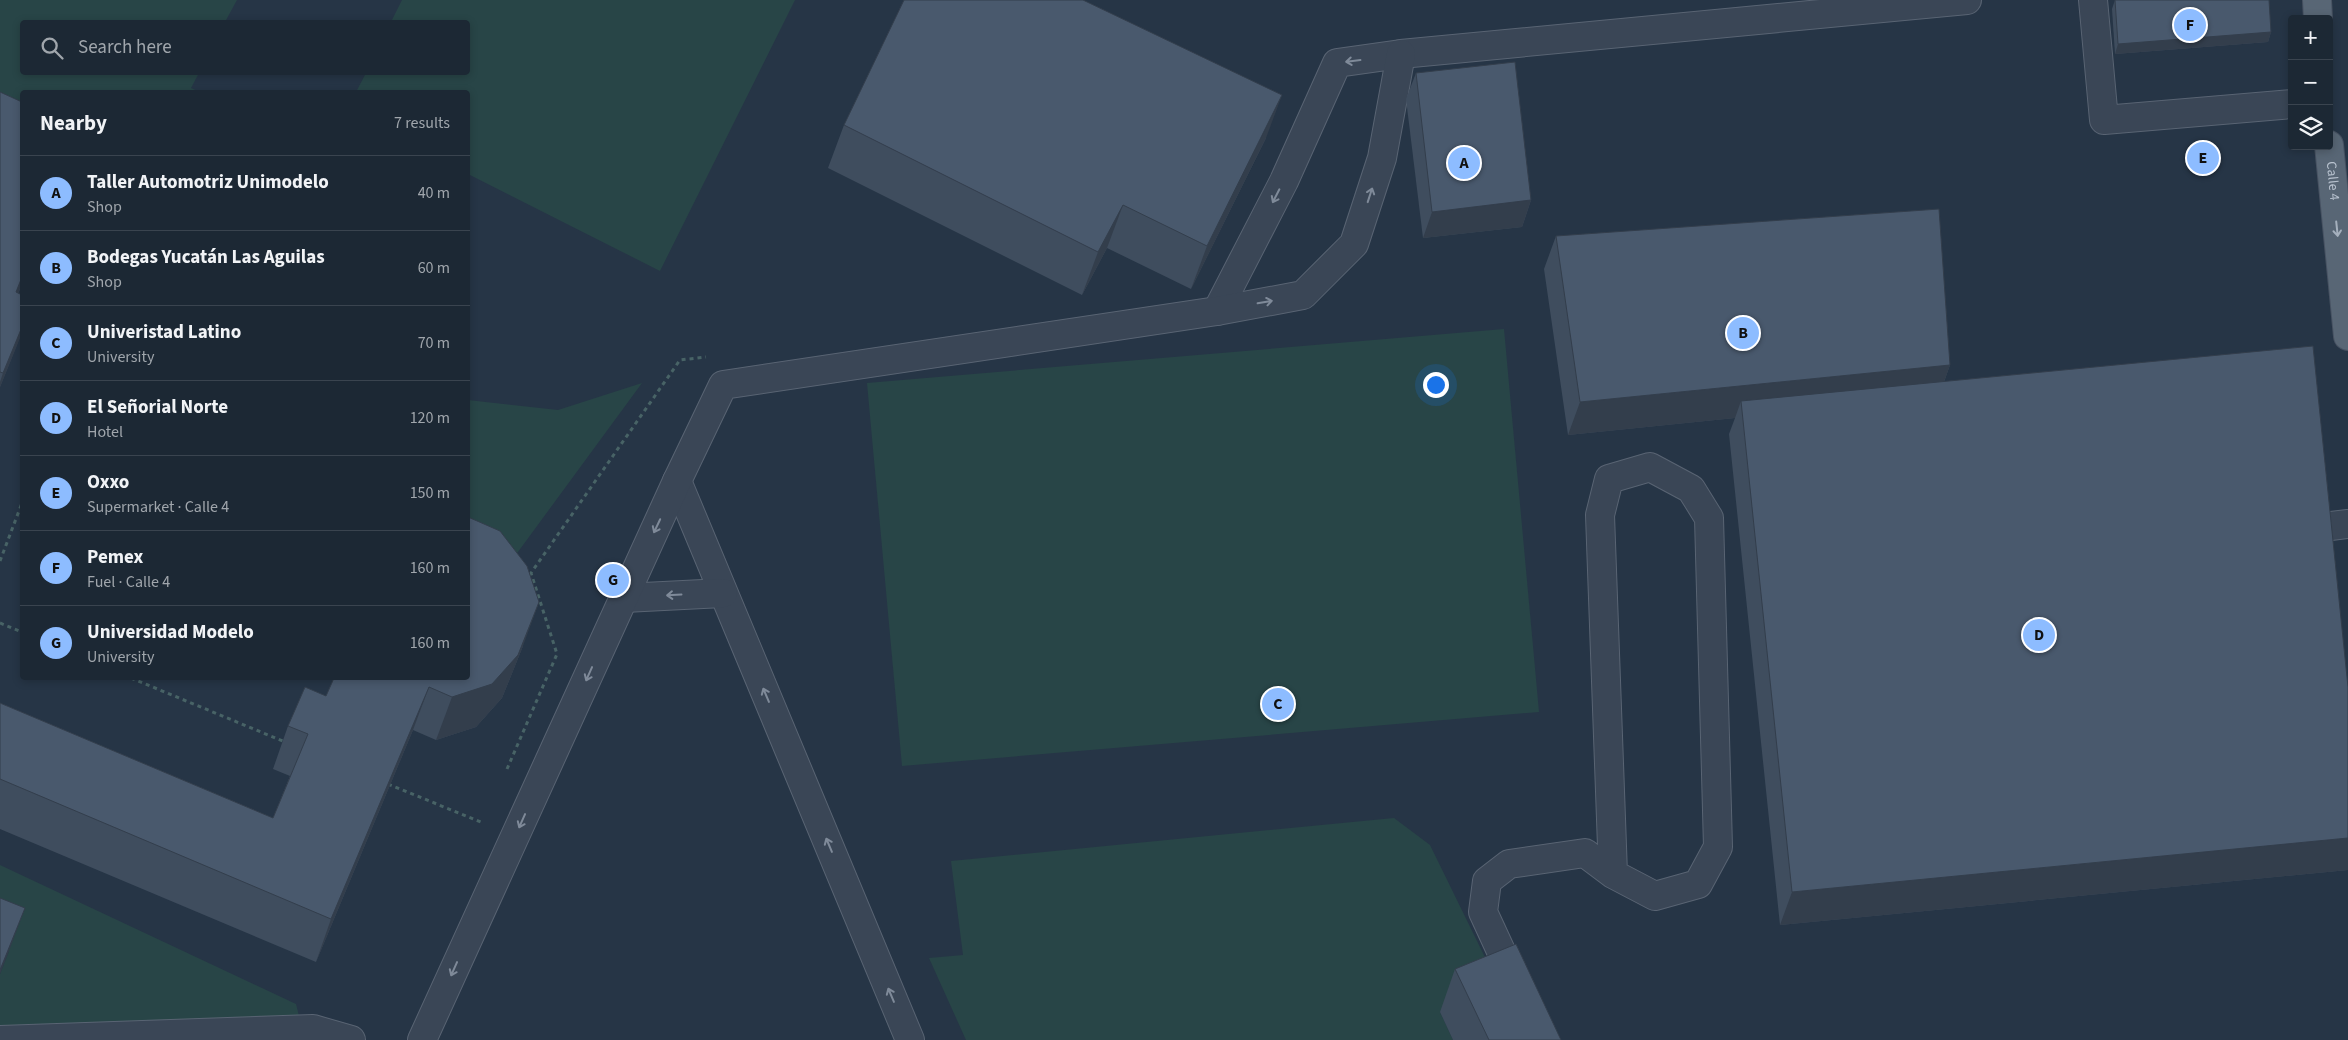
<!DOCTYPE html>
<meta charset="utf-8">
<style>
:root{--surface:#1c2834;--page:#25303c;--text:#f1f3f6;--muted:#a0a6ac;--line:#3a444f;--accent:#8dbcff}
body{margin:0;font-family:"Source Sans 3",sans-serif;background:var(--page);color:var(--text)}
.controls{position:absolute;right:15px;top:15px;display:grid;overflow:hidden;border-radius:5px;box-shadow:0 2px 8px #0003}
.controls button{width:45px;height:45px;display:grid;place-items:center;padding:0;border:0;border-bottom:1px solid var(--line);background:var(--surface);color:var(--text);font:25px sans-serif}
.you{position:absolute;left:1435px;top:384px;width:18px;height:18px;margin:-12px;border:4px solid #fff;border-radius:50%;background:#1a73e8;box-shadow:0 0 0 8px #1a73e833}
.badge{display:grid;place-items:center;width:32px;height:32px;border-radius:50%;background:var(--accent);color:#111;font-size:16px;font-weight:700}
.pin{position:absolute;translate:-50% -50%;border:2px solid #fff;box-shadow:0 1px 5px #0006}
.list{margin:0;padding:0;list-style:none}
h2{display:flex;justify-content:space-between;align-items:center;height:65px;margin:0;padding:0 20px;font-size:21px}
h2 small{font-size:16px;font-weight:400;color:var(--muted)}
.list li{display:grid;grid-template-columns:32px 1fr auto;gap:15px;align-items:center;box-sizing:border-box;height:75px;padding:0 20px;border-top:1px solid var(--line)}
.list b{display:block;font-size:19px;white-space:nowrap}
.list p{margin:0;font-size:16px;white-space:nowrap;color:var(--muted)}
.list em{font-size:16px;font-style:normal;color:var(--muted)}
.icon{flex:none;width:28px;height:28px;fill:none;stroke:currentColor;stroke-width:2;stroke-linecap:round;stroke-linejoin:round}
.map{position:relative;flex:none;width:2348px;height:1040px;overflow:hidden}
.search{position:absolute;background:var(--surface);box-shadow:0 2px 8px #0003;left:20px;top:20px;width:450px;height:55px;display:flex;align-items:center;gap:12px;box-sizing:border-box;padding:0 18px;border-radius:5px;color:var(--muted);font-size:19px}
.panel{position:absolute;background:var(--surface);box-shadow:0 2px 8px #0003;left:20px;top:90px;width:450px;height:590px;border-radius:5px}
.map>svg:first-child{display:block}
.green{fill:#284547}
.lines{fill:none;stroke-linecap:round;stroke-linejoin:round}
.minor-casing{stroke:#596473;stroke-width:30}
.major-casing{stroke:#475262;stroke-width:30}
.path{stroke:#486366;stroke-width:3;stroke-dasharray:4 4;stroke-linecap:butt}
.minor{stroke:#3a4656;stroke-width:28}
.major{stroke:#586675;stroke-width:28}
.wall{fill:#3f4d5e}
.shaded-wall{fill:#333e4c}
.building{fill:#49596d;stroke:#333e4c}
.oneway{stroke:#7f8a99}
.oneway2{stroke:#a5b0bd}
.labels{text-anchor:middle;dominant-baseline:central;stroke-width:4;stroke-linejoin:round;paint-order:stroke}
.street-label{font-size:14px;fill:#b8c2cf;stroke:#1f2b3b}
</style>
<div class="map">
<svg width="2348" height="1040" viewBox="0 0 2348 1040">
<rect width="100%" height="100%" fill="#263546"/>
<!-- green -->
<g class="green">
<polygon points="0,0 237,0 225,22 22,22 22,72 199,73 191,88 200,92 22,92 22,128 0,107"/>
<polygon points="402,0 795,0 660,271 468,174 468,92 356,92 366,73 468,72 468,22 391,22"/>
<polygon points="1504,329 1539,712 902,766 867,383"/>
<polygon points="642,383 493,586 468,567 468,400 558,410"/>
<polygon points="1394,818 1430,845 1500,988 1440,1012 1453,1040 966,1040 929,958 963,955 951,861"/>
<polygon points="0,865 296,1004 299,1016 0,1026 0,974 9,951 0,947"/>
</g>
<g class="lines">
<defs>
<g id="minor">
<polyline points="2093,0 2104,120 2292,104"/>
<polyline points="1217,311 1284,181 1337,63 1401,54 1967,0"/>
<polyline points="677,481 910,1040"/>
<polyline points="2299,540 2307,529 2348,524"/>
<polyline points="624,598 723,593"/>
<polyline points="0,1040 313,1029 351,1040"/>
<polyline points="422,1040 677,481 723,385 1217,311 1303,295 1354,244 1382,158 1401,54"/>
<polyline points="1542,1040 1483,912 1487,881 1509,864 1585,853 1613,874 1655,896 1698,884 1718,847 1709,518 1691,489 1650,467 1609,479 1600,515 1613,874"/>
</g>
<g id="major">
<polyline points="2317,0 2318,19"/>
<path id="s1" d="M2329,145L2348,336"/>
</g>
</defs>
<!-- minor casing -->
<use href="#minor" class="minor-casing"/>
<!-- major casing -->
<use href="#major" class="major-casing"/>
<!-- path -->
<g class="path">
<polyline points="0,561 22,503"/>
<polyline points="0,623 22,632"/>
<polyline points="131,678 285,742"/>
<polyline points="507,769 557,654 531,573 680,360 706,357"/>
<polyline points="388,784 483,823"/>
</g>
<!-- minor -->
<use href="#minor" class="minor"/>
<!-- major -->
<use href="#major" class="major"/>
</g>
<!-- wall -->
<g class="wall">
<polygon points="2115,0 2271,32 2268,42 2115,54 2112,9"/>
<polygon points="1416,73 1531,200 1522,227 1423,238 1406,99"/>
<polygon points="0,92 22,102 22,284 18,294 22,295 22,332 0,387"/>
<polygon points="844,125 1266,138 1191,289 1107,248 1082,295 828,168"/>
<polygon points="1556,236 1950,365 1944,382 2348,687 2348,870 1780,925 1729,434 1735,418 1568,435 1544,269"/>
<polygon points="523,646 502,698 476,727 436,740 413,730 316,962 0,829 0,703 273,818 290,776 273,769 288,726 326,696"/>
<polygon points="1455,969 1561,1040 1453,1040 1440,1012"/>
</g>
<!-- shaded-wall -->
<g class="shaded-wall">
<polygon points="2271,32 2268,42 2115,54 2118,44"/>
<polygon points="1282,95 1266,138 1191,289 1207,246"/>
<polygon points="1531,200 1522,227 1423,238 1432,212"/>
<polygon points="1123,205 1107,248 1082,295 1098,252"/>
<polygon points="22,277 22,284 0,336 16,292"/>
<polygon points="22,327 22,332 18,343 0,387 0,382 3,373"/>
<polygon points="1950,365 1938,398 1741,401 1735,418 1568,435 1580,402"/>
<polygon points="539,602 523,646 502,698 476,727 436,740 452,697"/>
<polygon points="429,687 413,730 316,962 331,919"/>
<polygon points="2348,838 2348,870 1780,925 1792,892"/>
<polygon points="25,908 9,951 0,974 0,970"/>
</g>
<!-- building -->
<g class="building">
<polygon points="904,0 1083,0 1282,95 1207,246 1123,205 1098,252 844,125"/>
<polygon points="2115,0 2269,0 2271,32 2118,44"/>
<polygon points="1515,62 1531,200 1432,212 1416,73"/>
<polygon points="0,92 22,102 22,277 16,292 22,295 22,327 3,373 0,372"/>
<polygon points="1939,209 1950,365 1580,402 1556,236"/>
<polygon points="2313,346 2348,687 2348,838 1792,892 1741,401"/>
<polygon points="468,517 500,531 527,566 539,602 518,655 492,684 452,697 429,687 331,919 0,779 0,703 273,818 308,734 288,726 305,687 326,696 334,678 468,678"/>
<polygon points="0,898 25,908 0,970"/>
<polygon points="1516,944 1561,1040 1489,1040 1455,969"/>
</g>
<!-- one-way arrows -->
<defs><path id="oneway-shaft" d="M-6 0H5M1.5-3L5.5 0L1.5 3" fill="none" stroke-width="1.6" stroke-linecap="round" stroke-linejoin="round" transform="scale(1.25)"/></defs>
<g class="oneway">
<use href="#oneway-shaft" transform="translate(1353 61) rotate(173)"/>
<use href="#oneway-shaft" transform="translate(1370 195) rotate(-72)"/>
<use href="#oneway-shaft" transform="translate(1276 196) rotate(117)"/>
<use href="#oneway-shaft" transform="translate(1265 302) rotate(-10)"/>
<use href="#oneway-shaft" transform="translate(657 526) rotate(115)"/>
<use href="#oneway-shaft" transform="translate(674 595) rotate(177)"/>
<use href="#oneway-shaft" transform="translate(589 674) rotate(114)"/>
<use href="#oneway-shaft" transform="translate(766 695) rotate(-113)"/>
<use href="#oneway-shaft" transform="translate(522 821) rotate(114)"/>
<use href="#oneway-shaft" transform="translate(829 845) rotate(-113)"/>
<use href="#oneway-shaft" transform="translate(454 969) rotate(114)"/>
<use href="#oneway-shaft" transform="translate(891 995) rotate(-113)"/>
</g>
<use class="oneway2" href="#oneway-shaft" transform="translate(2337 229) rotate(84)"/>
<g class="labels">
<!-- street labels -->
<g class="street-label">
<text stroke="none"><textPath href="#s1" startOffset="36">Calle 4</textPath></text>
</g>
</g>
</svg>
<div class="controls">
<button>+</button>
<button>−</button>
<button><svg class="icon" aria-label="layers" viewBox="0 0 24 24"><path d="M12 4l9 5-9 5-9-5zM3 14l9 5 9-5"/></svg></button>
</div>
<div class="you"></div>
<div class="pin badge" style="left:1464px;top:163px">A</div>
<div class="pin badge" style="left:1743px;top:333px">B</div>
<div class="pin badge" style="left:1278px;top:704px">C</div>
<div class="pin badge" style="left:2039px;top:635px">D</div>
<div class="pin badge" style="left:2203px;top:158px">E</div>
<div class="pin badge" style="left:2190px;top:25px">F</div>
<div class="pin badge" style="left:613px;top:580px">G</div>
<div class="search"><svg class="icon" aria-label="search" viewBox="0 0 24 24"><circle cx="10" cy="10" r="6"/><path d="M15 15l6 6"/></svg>Search here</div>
<section class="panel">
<h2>Nearby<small>7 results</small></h2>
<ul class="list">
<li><span class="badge">A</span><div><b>Taller Automotriz Unimodelo</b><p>Shop</p></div><em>40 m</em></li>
<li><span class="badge">B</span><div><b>Bodegas Yucatán Las Aguilas</b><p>Shop</p></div><em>60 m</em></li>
<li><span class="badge">C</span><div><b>Univeristad Latino</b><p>University</p></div><em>70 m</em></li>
<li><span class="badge">D</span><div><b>El Señorial Norte</b><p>Hotel</p></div><em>120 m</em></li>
<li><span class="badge">E</span><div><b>Oxxo</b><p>Supermarket · Calle 4</p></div><em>150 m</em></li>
<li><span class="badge">F</span><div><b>Pemex</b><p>Fuel · Calle 4</p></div><em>160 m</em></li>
<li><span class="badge">G</span><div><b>Universidad Modelo</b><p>University</p></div><em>160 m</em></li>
</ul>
</section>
</div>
